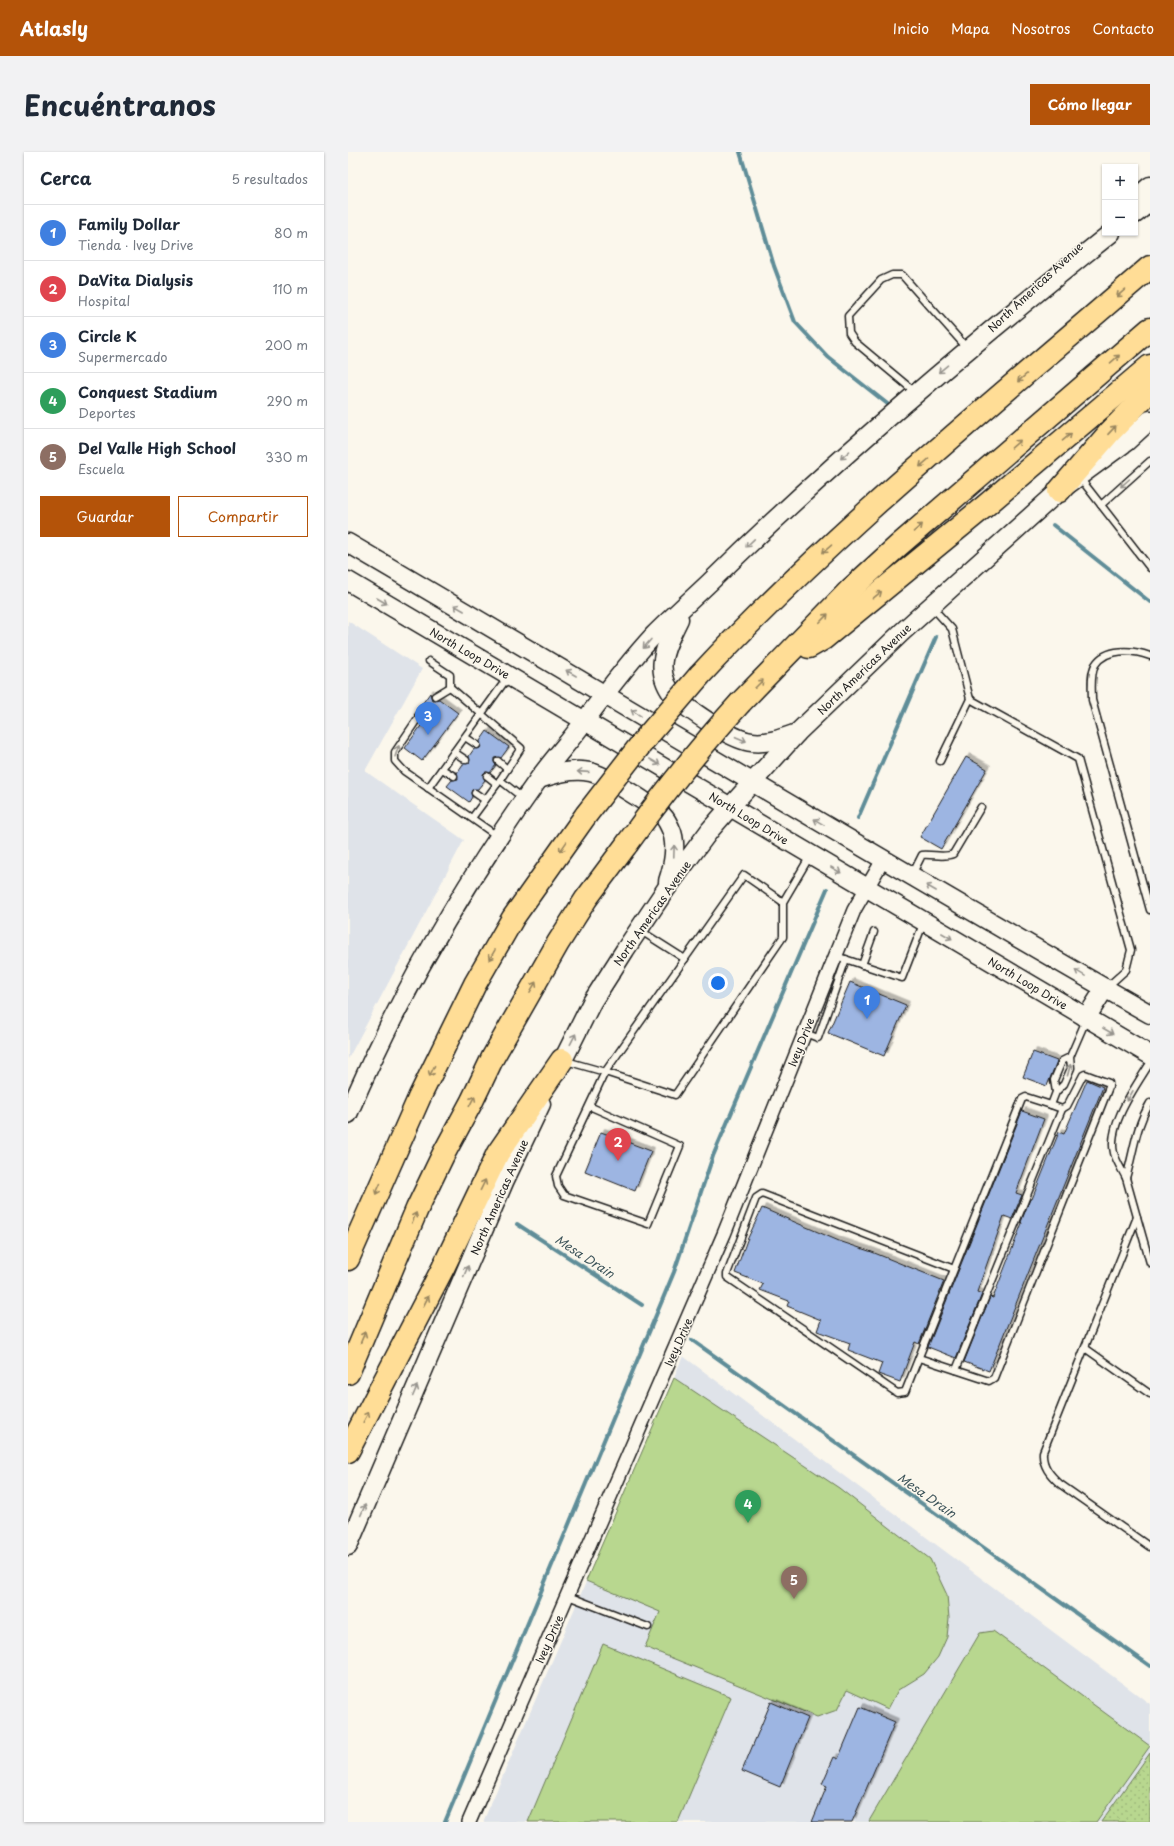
<!DOCTYPE html>
<html lang="es">
<meta charset="utf-8">
<style>
:root{--surface:#fff;--page:#f2f2f3;--text:#1f2937;--muted:#747a83;--line:#e0e1e3;--accent:#b45309}
body{margin:0;font-family:"Playpen Sans",sans-serif;background:var(--page);color:var(--text)}
.controls{position:absolute;right:12px;top:12px;display:grid;overflow:hidden;border-radius:0px;box-shadow:0 1px 3px #0004}
.controls button{width:36px;height:36px;display:grid;place-items:center;padding:0;border:0;border-bottom:1px solid var(--line);background:var(--surface);color:var(--text);font:20px sans-serif}
.you{position:absolute;left:370px;top:831px;width:14px;height:14px;margin:-10px;border:3px solid #fff;border-radius:50%;background:#1a73e8;box-shadow:0 0 0 6px #1a73e833}
.badge{display:grid;place-items:center;width:26px;height:26px;border-radius:50%;background:var(--accent);color:#fff;font-size:13px;font-weight:700}
.pin{position:absolute;translate:-50% -33px;filter:drop-shadow(0 1px 2px #0008)}
.pin::after{content:'';position:absolute;top:21px;width:14px;height:12px;background:inherit;clip-path:polygon(0 0,100% 0,50% 100%)}
.list{margin:0;padding:0;list-style:none}
h2{display:flex;justify-content:space-between;align-items:center;height:52px;margin:0;padding:0 16px;font-size:17px}
h2 small{font-size:13px;font-weight:400;color:var(--muted)}
.list li{display:grid;grid-template-columns:26px 1fr auto;gap:12px;align-items:center;box-sizing:border-box;height:56px;padding:0 16px;border-top:1px solid var(--line)}
.list b{display:block;font-size:15px;white-space:nowrap}
.list p{margin:0;font-size:13px;white-space:nowrap;color:var(--muted)}
.list em{font-size:13px;font-style:normal;color:var(--muted)}
.actions{display:flex;gap:8px;padding:12px 16px}
.actions a{flex:1;padding:9px 0;border:1px solid var(--accent);border-radius:0px;text-align:center;font-size:14px;color:var(--accent)}
.actions .main{background:var(--accent);color:#fff}
.map{position:relative;flex:none;width:802px;height:1670px;overflow:hidden;border-radius:0px}
header{display:flex;align-items:center;gap:24px;box-sizing:border-box;height:56px;padding:0 20px;background:var(--accent);color:#fff}
header strong{font-size:19px}
nav{display:flex;gap:22px;margin-inline-start:auto;font-size:14px}
.intro{display:flex;align-items:center;justify-content:space-between;box-sizing:border-box;height:96px;padding:0 24px}
h1{margin:0;font-size:28px}
.button{padding:10px 18px;border-radius:0px;background:var(--accent);color:#fff;font-size:14px;font-weight:700}
main{display:flex;gap:24px;padding:0 24px}
aside{flex:1;background:var(--surface);border-radius:0px;box-shadow:0 1px 3px #0004}
.map>svg:first-child{display:block}
.built{fill:#dfe3e9}
.grass{fill:#b8d78f;stroke:#6a7a56}
.park{fill:url(#park-dots);stroke:#6a7a56}
.lines{fill:none;stroke-linecap:round;stroke-linejoin:round}
.stream{stroke:#5f8d98;stroke-width:4}
.building{fill:#9db5e2;stroke:#1c1c1c;filter:url(#shadow)}
.lane-casing{stroke:#1c1c1c;stroke-width:9}
.street-casing{stroke:#1c1c1c;stroke-width:16}
.secondary-casing{stroke:#1c1c1c;stroke-width:21}
.highway-casing{stroke:#1c1c1c;stroke-width:25}
.lane{stroke:#fbf7ec;stroke-width:6}
.street{stroke:#fbf7ec;stroke-width:13}
.secondary{stroke:#fbf7ec;stroke-width:18}
.highway{stroke:#ffdd96;stroke-width:22}
.highway-bridge-casing{stroke:#1c1c1c;stroke-width:25;stroke-linecap:butt}
.highway-bridge{stroke:#ffdd96;stroke-width:22}
.oneway{stroke:#99865f}
.oneway2{stroke:#97948e}
.labels{text-anchor:middle;dominant-baseline:central;stroke-width:3;stroke-linejoin:round;paint-order:stroke}
.street-label{font-size:11px;fill:#1c1c1c;stroke:#fbf7ec}
.water-label{font-size:12px;font-style:italic;fill:#3d545a;stroke:#fbf7ec}
</style>
<header>
<strong>Atlasly</strong>
<nav><a>Inicio</a><a>Mapa</a><a>Nosotros</a><a>Contacto</a></nav>
</header>
<div class="intro"><h1>Encuéntranos</h1><a class="button">Cómo llegar</a></div>
<main>
<aside>
<h2>Cerca<small>5 resultados</small></h2>
<ul class="list">
<li><span class="badge" style="background:#3f7fe0">1</span><div><b>Family Dollar</b><p>Tienda · Ivey Drive</p></div><em>80 m</em></li>
<li><span class="badge" style="background:#e0444e">2</span><div><b>DaVita Dialysis</b><p>Hospital</p></div><em>110 m</em></li>
<li><span class="badge" style="background:#3f7fe0">3</span><div><b>Circle K</b><p>Supermercado</p></div><em>200 m</em></li>
<li><span class="badge" style="background:#2e9e5b">4</span><div><b>Conquest Stadium</b><p>Deportes</p></div><em>290 m</em></li>
<li><span class="badge" style="background:#8d6e63">5</span><div><b>Del Valle High School</b><p>Escuela</p></div><em>330 m</em></li>
</ul>
<div class="actions"><a class="main">Guardar</a><a>Compartir</a></div>
</aside>
<div class="map">
<svg width="802" height="1670" viewBox="0 0 802 1670">
<defs>
<pattern id="park-dots" width="8" height="8" patternUnits="userSpaceOnUse"><rect width="8" height="8" fill="#b8d78f"/><path d="M2 2h.1M6 6h.1" fill="none" stroke="#9eb87b" stroke-width="1.8" stroke-linecap="round"/></pattern>
<filter id="shadow"><feDropShadow dx="3.5" dy="-3.5" stdDeviation="0" flood-color="#0004"/></filter>
</defs>
<rect width="100%" height="100%" fill="#fbf7ec"/>
<filter id="ink" filterUnits="userSpaceOnUse"><feTurbulence type="fractalNoise" baseFrequency=".025" numOctaves="2"/><feDisplacementMap in="SourceGraphic" scale="8" xChannelSelector="R" yChannelSelector="G"/><feConvolveMatrix kernelMatrix="1 2 1 2 8 2 1 2 1" color-interpolation-filters="sRGB"/></filter>
<g filter="url(#ink)">
<!-- built -->
<g class="built">
<polygon points="0,469 74,517 17,619 116,688 0,907"/>
<polygon points="335,1204 802,1552 802,1670 135,1670"/>
</g>
<!-- grass -->
<g class="grass">
<polygon points="326,1226 491,1336 582,1407 599,1443 601,1466 599,1485 590,1505 576,1522 550,1538 540,1557 499,1538 489,1558 469,1565 297,1495 312,1460 238,1429"/>
<polygon points="645,1479 802,1594 748,1670 523,1670 521,1669 632,1481"/>
<polygon points="255,1492 383,1545 330,1670 180,1670"/>
</g>
<!-- park -->
<polygon class="park" points="802,1601 802,1670 753,1670"/>
<g class="lines">
<!-- stream -->
<g class="stream">
<polyline points="392,0 426,114 447,170 480,205 542,254"/>
<polyline points="705,373 802,450"/>
<polyline points="510,666 588,485"/>
<polyline points="169,1072 294,1153"/>
<polyline points="344,1188 802,1514"/>
<polyline points="97,1670 326,1120 365,1004 479,737"/>
</g>
</g>
<!-- building -->
<g class="building">
<polygon points="82,541 84,548 91,547 110,561 74,609 57,596 75,571 73,563 66,563"/>
<polygon points="139,579 161,595 153,606 146,606 146,610 148,613 142,621 138,620 135,622 137,628 130,637 124,638 123,641 124,645 121,650 99,634 104,628 110,627 109,621 115,612 121,611 121,604 126,597 132,596 132,589"/>
<polygon points="618,605 639,617 593,697 572,685"/>
<polygon points="502,830 558,853 536,904 480,881"/>
<polygon points="685,900 709,909 699,934 675,925"/>
<polygon points="739,928 755,935 641,1219 616,1210 642,1145 645,1146 674,1071 673,1070 682,1047 684,1047 711,980 716,982"/>
<polygon points="674,959 696,967 668,1041 674,1043 664,1067 656,1064 629,1140 634,1142 608,1206 580,1195"/>
<polygon points="253,980 303,999 287,1039 237,1019"/>
<polygon points="414,1056 491,1089 524,1100 596,1129 571,1192 567,1190 552,1230 530,1222 534,1211 500,1198 502,1191 469,1179 473,1168 439,1154 441,1149 412,1138 415,1132 387,1121 399,1088"/>
<polygon points="423,1550 460,1566 432,1635 394,1619"/>
<polygon points="512,1555 547,1570 504,1670 464,1670 479,1634 474,1632 486,1605 490,1607"/>
</g>
<g class="lines">
<defs>
<g id="lane">
<polyline points="567,240 507,190 501,181 500,164 533,128 544,123 554,123 619,196"/>
<polyline points="732,326 802,416"/>
<polyline points="753,353 802,309"/>
<polyline points="584,455 604,477 622,547 592,609"/>
<path d="M802,504C785,498 758,495 747,513C742,523 744,538 744,548L802,758"/>
<polyline points="81,509 102,523 102,535"/>
<polyline points="102,535 173,596 152,628 176,647"/>
<polyline points="87,544 102,535"/>
<polyline points="622,547 730,607 783,798 778,818 758,836"/>
<polyline points="70,566 47,600 47,609 56,619 149,684"/>
<polyline points="117,585 129,593"/>
<polyline points="106,600 118,608"/>
<polyline points="150,609 159,617"/>
<polyline points="94,617 106,624"/>
<polyline points="139,624 149,632"/>
<polyline points="80,636 160,525"/>
<polyline points="127,641 137,648"/>
<polyline points="124,666 152,628"/>
<path d="M564,723L574,703C585,702 596,706 605,702L633,655"/>
<polyline points="435,750 435,785 327,943 257,920 396,723 435,750 462,704"/>
<polyline points="293,779 337,807"/>
<polyline points="488,804 554,826 575,772"/>
<polyline points="514,813 526,780"/>
<polyline points="457,881 470,886 498,807"/>
<polyline points="722,905 714,909 706,928 708,940 716,932 723,916 722,905 738,868"/>
<polyline points="218,909 257,920 208,1024 210,1034 216,1043 300,1072 332,994 241,954"/>
<path d="M802,911C788,934 759,973 766,1001C768,1009 774,1018 778,1026C786,999 787,976 802,951"/>
<polyline points="778,1026 802,1111"/>
<path d="M789,1065L695,1300C694,1314 702,1323 712,1332L802,1395"/>
<polyline points="606,1117 414,1042 408,1046 379,1122 379,1125 549,1241 557,1240 674,947 678,945 703,953 708,940"/>
<polyline points="737,1196 802,1242"/>
<polyline points="571,1206 641,1229 646,1226 761,935 761,931 737,922 735,923 719,954 714,957"/>
<polyline points="608,1218 714,957 703,953"/>
<polyline points="220,1444 300,1475"/>
</g>
<polyline id="street" points="121,1670 376,1082 506,758 535,708"/>
<g id="secondary">
<polyline points="787,47 802,34"/>
<polyline points="787,62 802,50"/>
<path d="M0,391C267,548 532,708 802,862"/>
<polyline points="0,429 802,903"/>
<path d="M331,467C317,496 303,519 329,548C347,561 383,588 404,590C420,592 435,586 449,581"/>
<path d="M191,627C206,622 225,616 242,620C257,623 304,653 315,664C319,668 322,675 324,680C329,696 325,714 320,729"/>
<polyline points="738,866 757,836"/>
<polyline points="209,920 244,850 277,798 318,737 362,678 382,655 450,580 554,480 711,339 778,290 802,268"/>
<path d="M0,962C51,843 116,732 190,628C205,607 223,588 238,567C259,539 281,510 305,484C323,466 342,449 361,431C488,306 624,192 763,81"/>
<polyline points="0,1394 156,1030 193,952"/>
</g>
<g id="highway">
<polyline points="711,339 762,280 802,239"/>
<polyline points="461,495 475,487 636,355 802,214"/>
<path d="M352,523C490,375 649,248 802,115"/>
<polyline points="393,550 503,437 550,394 802,177"/>
<polyline points="0,1107 72,944 127,832 165,766 238,663"/>
<polyline points="0,1221 69,1057 95,1003 124,949 145,905 210,791 238,747 279,692"/>
<polyline points="0,1299 95,1116 150,1001 214,908"/>
</g>
</defs>
<!-- lane casing -->
<use href="#lane" class="lane-casing"/>
<!-- street casing -->
<use href="#street" class="street-casing"/>
<!-- secondary casing -->
<use href="#secondary" class="secondary-casing"/>
<!-- highway casing -->
<use href="#highway" class="highway-casing"/>
<!-- lane -->
<use href="#lane" class="lane"/>
<!-- street -->
<use href="#street" class="street"/>
<!-- secondary -->
<use href="#secondary" class="secondary"/>
<!-- highway -->
<use href="#highway" class="highway"/>
<defs>
<g id="highway-bridge">
<polyline points="238,663 297,587 352,523"/>
<path d="M279,692C315,642 352,595 393,550"/>
</g>
</defs>
<!-- highway-bridge casing -->
<use href="#highway-bridge" class="highway-bridge-casing"/>
<!-- highway-bridge -->
<use href="#highway-bridge" class="highway-bridge"/>
</g>
<!-- one-way arrows -->
<defs><path id="oneway-shaft" d="M-6 0H5M1.5-3L5.5 0L1.5 3" fill="none" stroke-width="1.6" stroke-linecap="round" stroke-linejoin="round"/></defs>
<g class="oneway">
<use href="#oneway-shaft" transform="translate(773 141) rotate(139)"/>
<use href="#oneway-shaft" transform="translate(767 207) rotate(-41)"/>
<use href="#oneway-shaft" transform="translate(674 226) rotate(139)"/>
<use href="#oneway-shaft" transform="translate(764 278) rotate(-47)"/>
<use href="#oneway-shaft" transform="translate(719 285) rotate(-40)"/>
<use href="#oneway-shaft" transform="translate(668 292) rotate(-41)"/>
<use href="#oneway-shaft" transform="translate(576 311) rotate(139)"/>
<use href="#oneway-shaft" transform="translate(570 376) rotate(-41)"/>
<use href="#oneway-shaft" transform="translate(479 397) rotate(139)"/>
<use href="#oneway-shaft" transform="translate(529 443) rotate(-39)"/>
<use href="#oneway-shaft" transform="translate(476 466) rotate(-46)"/>
<use href="#oneway-shaft" transform="translate(411 532) rotate(-45)"/>
<use href="#oneway-shaft" transform="translate(215 695) rotate(125)"/>
<use href="#oneway-shaft" transform="translate(144 803) rotate(120)"/>
<use href="#oneway-shaft" transform="translate(185 835) rotate(-60)"/>
<use href="#oneway-shaft" transform="translate(84 919) rotate(116)"/>
<use href="#oneway-shaft" transform="translate(124 949) rotate(-63)"/>
<use href="#oneway-shaft" transform="translate(135 1033) rotate(-64)"/>
<use href="#oneway-shaft" transform="translate(30 1037) rotate(114)"/>
<use href="#oneway-shaft" transform="translate(66 1066) rotate(-67)"/>
<use href="#oneway-shaft" transform="translate(78 1149) rotate(-63)"/>
<use href="#oneway-shaft" transform="translate(15 1185) rotate(-67)"/>
<use href="#oneway-shaft" transform="translate(18 1265) rotate(-62)"/>
</g>
<g class="oneway2">
<use href="#oneway-shaft" transform="translate(595 217) rotate(140)"/>
<use href="#oneway-shaft" transform="translate(497 303) rotate(139)"/>
<use href="#oneway-shaft" transform="translate(777 331) rotate(138)"/>
<use href="#oneway-shaft" transform="translate(402 391) rotate(136)"/>
<use href="#oneway-shaft" transform="translate(34 449) rotate(30)"/>
<use href="#oneway-shaft" transform="translate(111 456) rotate(-150)"/>
<use href="#oneway-shaft" transform="translate(299 492) rotate(131)"/>
<use href="#oneway-shaft" transform="translate(223 521) rotate(-150)"/>
<use href="#oneway-shaft" transform="translate(288 561) rotate(-148)"/>
<use href="#oneway-shaft" transform="translate(393 587) rotate(23)"/>
<use href="#oneway-shaft" transform="translate(49 599) rotate(-71)"/>
<use href="#oneway-shaft" transform="translate(307 610) rotate(30)"/>
<use href="#oneway-shaft" transform="translate(235 620) rotate(-176)"/>
<use href="#oneway-shaft" transform="translate(471 670) rotate(-149)"/>
<use href="#oneway-shaft" transform="translate(326 699) rotate(-88)"/>
<use href="#oneway-shaft" transform="translate(488 718) rotate(30)"/>
<use href="#oneway-shaft" transform="translate(583 736) rotate(-150)"/>
<use href="#oneway-shaft" transform="translate(599 784) rotate(30)"/>
<use href="#oneway-shaft" transform="translate(732 821) rotate(-149)"/>
<use href="#oneway-shaft" transform="translate(760 879) rotate(30)"/>
<use href="#oneway-shaft" transform="translate(225 887) rotate(-63)"/>
<use href="#oneway-shaft" transform="translate(721 918) rotate(-75)"/>
<use href="#oneway-shaft" transform="translate(782 944) rotate(119)"/>
<use href="#oneway-shaft" transform="translate(118 1119) rotate(-67)"/>
<use href="#oneway-shaft" transform="translate(67 1239) rotate(-67)"/>
<use href="#oneway-shaft" transform="translate(15 1358) rotate(-67)"/>
</g>
</g>
<g class="labels">
<!-- street labels -->
<g class="street-label">
<text transform="translate(687 135) rotate(-43)">North Americas Avenue</text>
<text transform="translate(122 501) rotate(30)">North Loop Drive</text>
<text transform="translate(516 517) rotate(-44)">North Americas Avenue</text>
<text transform="translate(401 666) rotate(31)">North Loop Drive</text>
<text transform="translate(304 761) rotate(-55)">North Americas Avenue</text>
<text transform="translate(680 831) rotate(31)">North Loop Drive</text>
<text transform="translate(453 890) rotate(-68)">Ivey Drive</text>
<text transform="translate(151 1045) rotate(-66)">North Americas Avenue</text>
<text transform="translate(330 1190) rotate(-66)">Ivey Drive</text>
<text transform="translate(201 1487) rotate(-66)">Ivey Drive</text>
</g>
<!-- water labels -->
<g class="water-label">
<text transform="translate(237 1104) rotate(33)">Mesa Drain</text>
<text transform="translate(579 1343) rotate(35)">Mesa Drain</text>
</g>
</g>
</svg>
<div class="controls">
<button>+</button>
<button>−</button>
</div>
<div class="you"></div>
<div class="pin badge" style="left:519px;top:867px;background:#3f7fe0">1</div>
<div class="pin badge" style="left:270px;top:1009px;background:#e0444e">2</div>
<div class="pin badge" style="left:80px;top:583px;background:#3f7fe0">3</div>
<div class="pin badge" style="left:400px;top:1371px;background:#2e9e5b">4</div>
<div class="pin badge" style="left:446px;top:1447px;background:#8d6e63">5</div>
</div>
</main>
